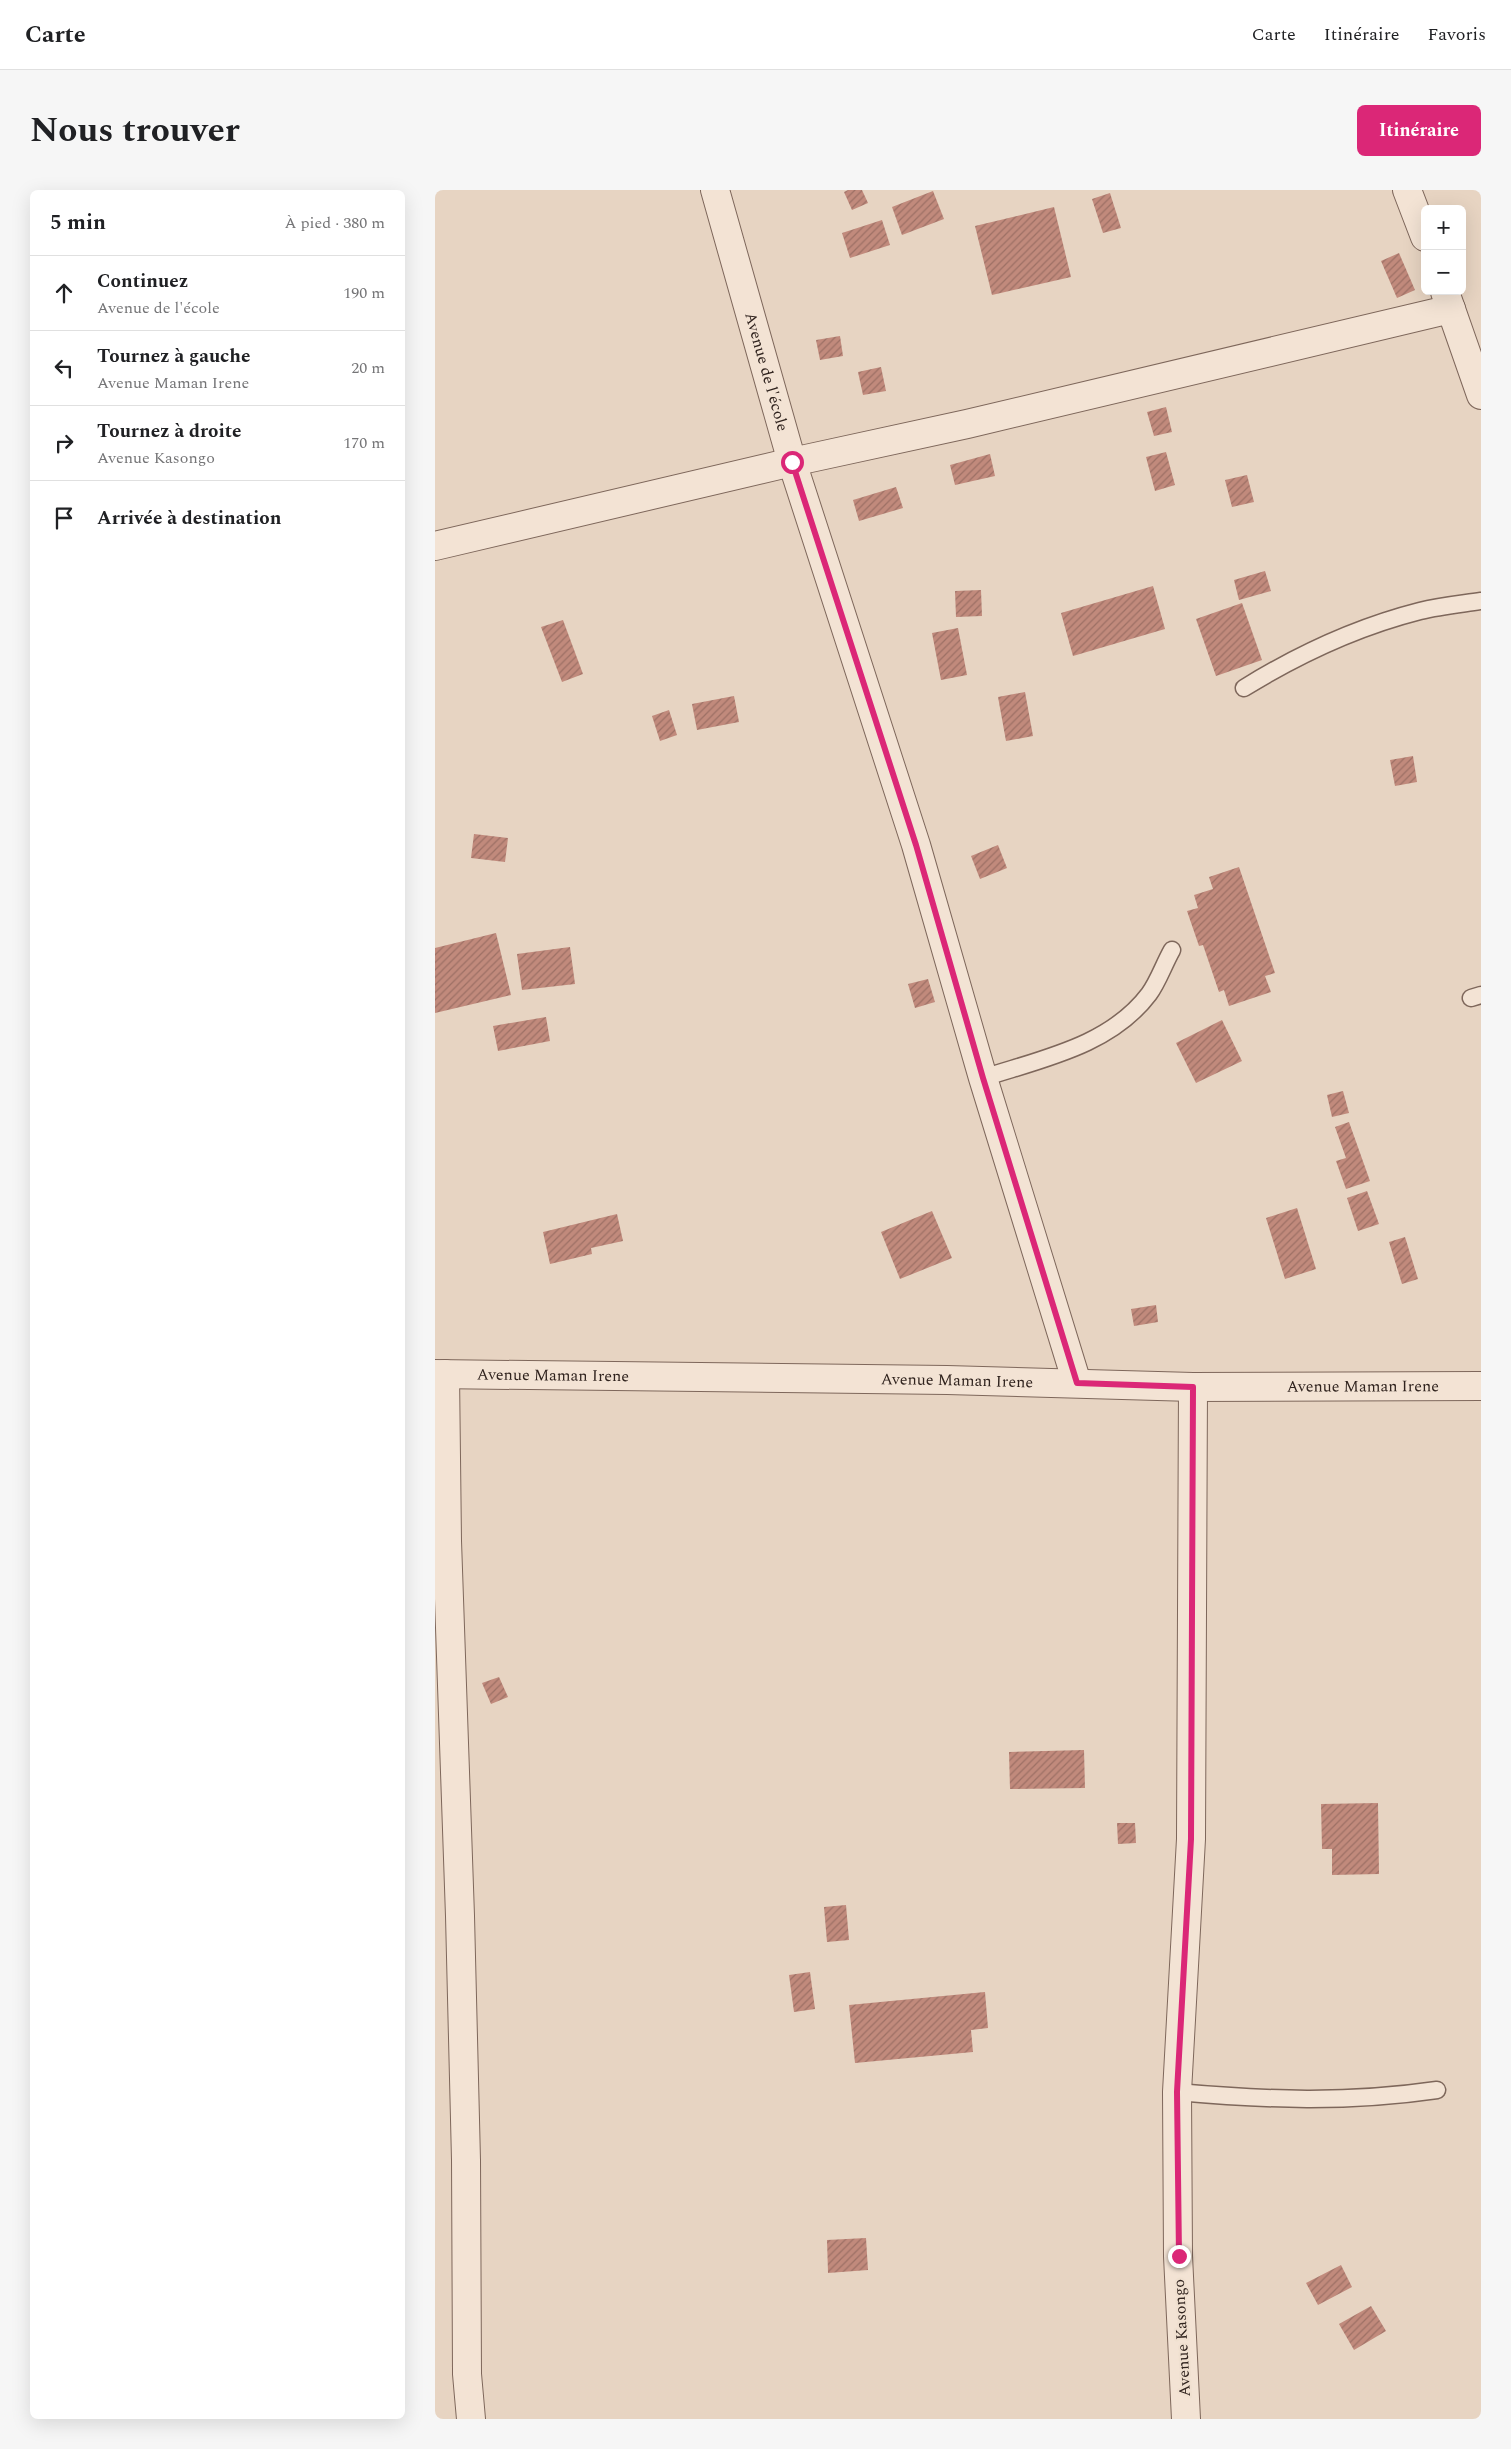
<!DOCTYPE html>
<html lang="fr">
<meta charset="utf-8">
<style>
:root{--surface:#fff;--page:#f6f6f6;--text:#202124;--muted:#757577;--line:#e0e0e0;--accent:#db2777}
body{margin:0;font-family:Spectral,serif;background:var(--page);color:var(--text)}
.controls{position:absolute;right:15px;top:15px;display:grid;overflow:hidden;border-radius:8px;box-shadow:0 5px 20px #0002}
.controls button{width:45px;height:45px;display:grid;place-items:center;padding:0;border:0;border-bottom:1px solid var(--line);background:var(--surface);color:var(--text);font:25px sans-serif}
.stop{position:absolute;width:15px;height:15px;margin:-11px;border:4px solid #db2777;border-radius:50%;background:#fff}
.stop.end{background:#db2777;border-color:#fff;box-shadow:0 1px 5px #0008}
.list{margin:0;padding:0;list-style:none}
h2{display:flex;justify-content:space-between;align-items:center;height:65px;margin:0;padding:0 20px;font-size:21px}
h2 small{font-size:16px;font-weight:400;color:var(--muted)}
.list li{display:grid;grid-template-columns:32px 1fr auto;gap:15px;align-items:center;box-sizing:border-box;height:75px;padding:0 20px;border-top:1px solid var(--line)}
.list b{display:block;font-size:19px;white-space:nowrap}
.list p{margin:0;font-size:16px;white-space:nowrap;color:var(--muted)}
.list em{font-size:16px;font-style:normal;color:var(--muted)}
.icon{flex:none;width:28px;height:28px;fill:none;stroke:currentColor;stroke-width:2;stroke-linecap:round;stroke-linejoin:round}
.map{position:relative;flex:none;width:1046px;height:2229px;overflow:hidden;border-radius:8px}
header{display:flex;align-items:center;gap:30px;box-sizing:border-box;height:70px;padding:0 25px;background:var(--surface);border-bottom:1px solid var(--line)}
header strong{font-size:24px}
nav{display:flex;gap:28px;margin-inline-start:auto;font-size:18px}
.intro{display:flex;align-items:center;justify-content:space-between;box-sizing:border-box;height:120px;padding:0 30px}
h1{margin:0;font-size:35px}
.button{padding:12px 22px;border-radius:8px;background:var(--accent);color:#fff;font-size:18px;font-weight:700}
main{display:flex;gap:30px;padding:0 30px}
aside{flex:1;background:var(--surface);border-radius:8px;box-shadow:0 5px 20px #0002}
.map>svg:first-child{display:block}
.building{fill:url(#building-hatch)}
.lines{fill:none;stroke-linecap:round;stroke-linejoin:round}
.lane-casing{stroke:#7e675b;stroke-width:19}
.street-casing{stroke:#7e675b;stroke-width:30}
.lane{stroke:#f3e3d4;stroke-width:16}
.street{stroke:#f3e3d4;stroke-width:28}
.route{stroke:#db2777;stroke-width:6}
.labels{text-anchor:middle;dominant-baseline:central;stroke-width:4.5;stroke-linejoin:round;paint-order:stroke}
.street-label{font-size:16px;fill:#30231e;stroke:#f0e0d0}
</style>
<header>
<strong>Carte</strong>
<nav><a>Carte</a><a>Itinéraire</a><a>Favoris</a></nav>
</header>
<div class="intro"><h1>Nous trouver</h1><a class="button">Itinéraire</a></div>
<main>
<aside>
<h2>5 min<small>À pied · 380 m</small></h2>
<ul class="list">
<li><svg class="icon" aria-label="ahead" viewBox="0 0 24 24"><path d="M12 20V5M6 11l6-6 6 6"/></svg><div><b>Continuez</b><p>Avenue de l'école</p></div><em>190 m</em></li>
<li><svg class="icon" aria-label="left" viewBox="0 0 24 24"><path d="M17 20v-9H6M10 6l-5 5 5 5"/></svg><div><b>Tournez à gauche</b><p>Avenue Maman Irene</p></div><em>20 m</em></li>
<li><svg class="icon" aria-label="right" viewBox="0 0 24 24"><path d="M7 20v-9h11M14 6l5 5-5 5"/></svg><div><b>Tournez à droite</b><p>Avenue Kasongo</p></div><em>170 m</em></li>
<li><svg class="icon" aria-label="arrive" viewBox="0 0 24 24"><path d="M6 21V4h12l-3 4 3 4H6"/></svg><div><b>Arrivée à destination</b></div></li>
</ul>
</aside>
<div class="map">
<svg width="1046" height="2229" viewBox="0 0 1046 2229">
<defs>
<pattern id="building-hatch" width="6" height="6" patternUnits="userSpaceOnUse" patternTransform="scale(1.25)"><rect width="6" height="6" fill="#c18a7c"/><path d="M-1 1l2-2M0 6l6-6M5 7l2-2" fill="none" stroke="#9d7065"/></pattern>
</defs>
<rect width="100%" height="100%" fill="#e7d4c2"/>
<!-- building -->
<g class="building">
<polygon points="413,0 427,0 433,13 417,20 409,2"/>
<polygon points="498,1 509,29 467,45 457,17"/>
<polygon points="675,3 686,38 668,43 657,9"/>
<polygon points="619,17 636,87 557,105 540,36"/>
<polygon points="447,30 455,55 415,68 407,43"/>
<polygon points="964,63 980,100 962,108 946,71"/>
<polygon points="405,146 408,166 385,170 381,150"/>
<polygon points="446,177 451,201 428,205 423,182"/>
<polygon points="731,217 737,242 719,246 712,222"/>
<polygon points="731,262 740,295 720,301 711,267"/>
<polygon points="555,264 560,286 520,295 515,275"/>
<polygon points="812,285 819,312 797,317 790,290"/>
<polygon points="461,297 468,318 424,331 418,310"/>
<polygon points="830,381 836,401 804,410 799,390"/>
<polygon points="718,396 730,439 638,466 626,423"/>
<polygon points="546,400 547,426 521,427 520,401"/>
<polygon points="807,413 827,470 781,486 761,429"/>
<polygon points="128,430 148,484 127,492 106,437"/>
<polygon points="523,438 532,485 506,490 497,443"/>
<polygon points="590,502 598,546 571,551 563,507"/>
<polygon points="299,506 304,532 262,540 257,514"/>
<polygon points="234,520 242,545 225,551 217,526"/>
<polygon points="978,566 982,592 960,596 955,570"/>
<polygon points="39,644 73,648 70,672 36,668"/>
<polygon points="563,655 572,678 545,689 536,666"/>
<polygon points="804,677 840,783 830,786 836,802 794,816 789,800 784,802 768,755 764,756 752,721 763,718 759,705 778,699 774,687"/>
<polygon points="61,743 76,805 0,823 0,758"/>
<polygon points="135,757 140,794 87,800 82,764"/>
<polygon points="493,789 500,812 480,818 473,794"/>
<polygon points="111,827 115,851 63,861 58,836"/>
<polygon points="787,830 807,871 761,893 741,853"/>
<polygon points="908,901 914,923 897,927 892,905"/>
<polygon points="914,932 935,991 911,999 901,971 911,968 900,937"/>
<polygon points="932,1001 944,1034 923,1041 912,1008"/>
<polygon points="862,1018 881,1079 850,1089 831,1028"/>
<polygon points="497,1021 517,1068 465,1089 446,1042"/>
<polygon points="182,1024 188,1051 156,1058 157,1064 115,1074 108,1042"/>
<polygon points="970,1047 983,1089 967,1094 954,1052"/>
<polygon points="721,1115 723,1132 699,1136 696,1119"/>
<polygon points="64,1487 73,1507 56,1514 47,1493"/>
<polygon points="649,1560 650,1598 575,1599 574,1562"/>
<polygon points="943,1613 944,1684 897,1685 897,1659 887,1659 886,1614"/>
<polygon points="682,1633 700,1633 701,1653 683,1654"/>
<polygon points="411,1715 414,1750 392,1752 389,1717"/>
<polygon points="375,1782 380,1819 359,1822 354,1785"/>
<polygon points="550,1802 553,1838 536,1840 538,1862 420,1873 414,1815"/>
<polygon points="431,2048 433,2080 393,2083 392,2050"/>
<polygon points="906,2075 917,2097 883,2115 871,2093"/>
<polygon points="936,2116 951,2141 919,2160 904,2134"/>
</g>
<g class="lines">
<defs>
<g id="lane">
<path d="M809,498C864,464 922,437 985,421C1005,416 1026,414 1046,411"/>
<polyline points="1036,808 1046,805"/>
<path d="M548,888C606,869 675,856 714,804C723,792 729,774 737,760"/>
<path d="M742,1902C831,1910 913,1913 1002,1900"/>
</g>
<g id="street">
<path id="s1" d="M280,0L357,272L481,655L548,888L642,1193"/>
<polyline points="972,0 990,47"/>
<polyline points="1010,102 1046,205"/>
<polyline points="0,356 357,272 532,234 1016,119"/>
<path id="s2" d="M0,1184L512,1190L758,1197L1046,1196"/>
<polyline points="10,1184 12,1351 25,1726 31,1970 32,2184 36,2229"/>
<polyline points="751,2229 743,2066 742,1902 756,1649 758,1197"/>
</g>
</defs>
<!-- lane casing -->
<use href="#lane" class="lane-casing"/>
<!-- street casing -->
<use href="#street" class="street-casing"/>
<!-- lane -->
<use href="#lane" class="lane"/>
<!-- street -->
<use href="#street" class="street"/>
</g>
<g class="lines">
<!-- route -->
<polyline class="route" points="357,272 481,655 548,888 642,1193 758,1197 756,1649 742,1902 744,2066"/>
</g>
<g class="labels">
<!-- street labels -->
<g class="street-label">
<text stroke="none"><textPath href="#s1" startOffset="189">Avenue de l'école</textPath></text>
<text stroke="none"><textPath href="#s2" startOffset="118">Avenue Maman Irene</textPath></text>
<text stroke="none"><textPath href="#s2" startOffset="522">Avenue Maman Irene</textPath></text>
<text stroke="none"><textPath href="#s2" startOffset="928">Avenue Maman Irene</textPath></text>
<text transform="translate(747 2148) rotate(-93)">Avenue Kasongo</text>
</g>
</g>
</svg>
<div class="controls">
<button>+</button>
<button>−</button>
</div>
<div class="stop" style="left:357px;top:272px"></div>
<div class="stop end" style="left:744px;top:2066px"></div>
</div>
</main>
